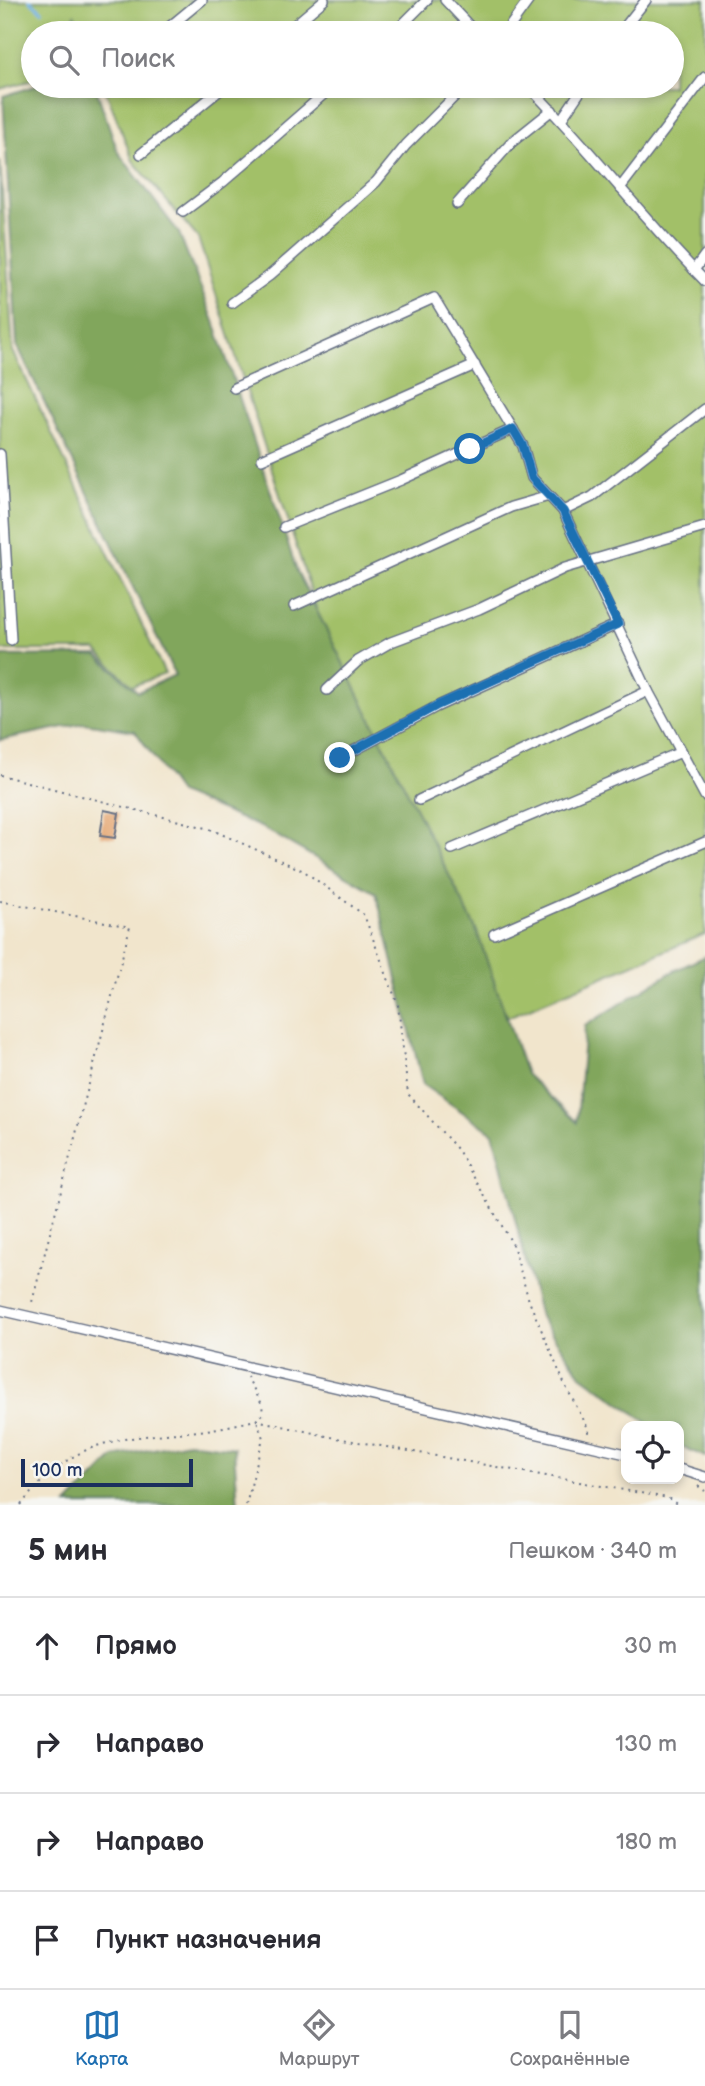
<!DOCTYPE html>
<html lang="ru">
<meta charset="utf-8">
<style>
:root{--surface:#fff;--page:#f7f7f7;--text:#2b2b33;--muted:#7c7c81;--line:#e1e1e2;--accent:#1f6fb2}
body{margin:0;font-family:"Balsamiq Sans",sans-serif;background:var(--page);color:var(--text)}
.controls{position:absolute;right:21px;bottom:21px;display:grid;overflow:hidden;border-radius:14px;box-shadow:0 4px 10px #0003}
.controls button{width:63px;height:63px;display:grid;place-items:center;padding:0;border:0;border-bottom:2px solid var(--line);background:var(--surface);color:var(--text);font:35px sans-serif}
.scale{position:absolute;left:21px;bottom:18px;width:172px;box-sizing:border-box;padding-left:7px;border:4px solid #1b2f5e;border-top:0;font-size:19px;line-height:24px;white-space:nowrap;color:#1b2f5e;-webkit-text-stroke:5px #f6f6f2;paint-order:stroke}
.stop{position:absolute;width:21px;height:21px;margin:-16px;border:5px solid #1f6fb2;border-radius:50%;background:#fff}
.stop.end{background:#1f6fb2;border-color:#fff;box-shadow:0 2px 7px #0008}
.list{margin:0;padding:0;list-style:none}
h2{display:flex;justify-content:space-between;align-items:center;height:91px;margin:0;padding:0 28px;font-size:30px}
h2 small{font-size:23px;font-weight:400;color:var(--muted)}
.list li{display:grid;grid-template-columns:46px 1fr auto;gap:21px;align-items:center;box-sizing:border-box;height:98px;padding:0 28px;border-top:2px solid var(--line)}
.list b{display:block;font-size:26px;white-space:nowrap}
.list em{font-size:23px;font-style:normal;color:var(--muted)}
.icon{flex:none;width:38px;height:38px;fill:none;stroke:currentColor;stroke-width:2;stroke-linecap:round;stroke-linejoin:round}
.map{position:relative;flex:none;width:705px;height:1505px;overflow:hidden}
.search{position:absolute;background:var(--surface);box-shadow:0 4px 10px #0003;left:21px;right:21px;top:21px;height:77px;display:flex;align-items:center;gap:18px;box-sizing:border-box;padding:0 24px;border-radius:38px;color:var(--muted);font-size:26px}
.sheet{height:483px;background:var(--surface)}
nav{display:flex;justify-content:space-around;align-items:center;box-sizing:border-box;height:98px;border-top:2px solid var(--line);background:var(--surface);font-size:19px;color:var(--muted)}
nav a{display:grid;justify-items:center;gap:4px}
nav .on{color:var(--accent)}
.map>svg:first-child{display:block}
.green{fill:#a2c067;stroke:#5e7862;stroke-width:2}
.forest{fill:#81a65c;stroke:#4e6a5d;stroke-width:2}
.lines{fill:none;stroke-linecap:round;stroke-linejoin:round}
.stream{stroke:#6dafe1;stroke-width:3.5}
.building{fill:#e5a671}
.minor-casing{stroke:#666f84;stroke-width:12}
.path{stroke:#666f84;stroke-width:2;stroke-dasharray:2 5;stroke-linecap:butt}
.minor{stroke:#fff;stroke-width:9}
.route{stroke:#1f6fb2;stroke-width:9}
</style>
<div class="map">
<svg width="705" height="1505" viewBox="0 0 705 1505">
<rect width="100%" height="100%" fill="#f6f6f2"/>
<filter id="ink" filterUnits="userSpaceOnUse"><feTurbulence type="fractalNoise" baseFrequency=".0143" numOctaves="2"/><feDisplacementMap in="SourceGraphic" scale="14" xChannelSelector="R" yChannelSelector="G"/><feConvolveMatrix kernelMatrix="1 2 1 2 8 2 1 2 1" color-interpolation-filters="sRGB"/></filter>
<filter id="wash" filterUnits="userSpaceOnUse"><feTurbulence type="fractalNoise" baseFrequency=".00686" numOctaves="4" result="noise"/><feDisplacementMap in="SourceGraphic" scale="28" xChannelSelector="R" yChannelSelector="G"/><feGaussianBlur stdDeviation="1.57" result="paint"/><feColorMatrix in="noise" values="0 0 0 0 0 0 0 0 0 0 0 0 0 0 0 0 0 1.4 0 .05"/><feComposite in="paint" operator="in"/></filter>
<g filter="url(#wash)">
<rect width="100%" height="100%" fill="#f1e5cc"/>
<!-- green -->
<g class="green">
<polygon points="0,0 705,0 705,934 508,1017 356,733 198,238 133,161 104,86 672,86 672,33 83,33 75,15 63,33 33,33 33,80 0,89"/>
<polygon points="0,160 13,351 165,674 132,686 96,650 0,650"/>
</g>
<!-- forest -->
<g class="forest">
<polygon points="35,86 95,86 118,152 179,233 214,321 297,571 476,929 526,1074 577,1122 585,1026 672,972 705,956 705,1457 679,1445 679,1426 652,1426 581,1375 540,1317 493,1133 423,1085 376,893 263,828 179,793 135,731 84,723 0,740 0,656 97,655 138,692 175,675 17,345 3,96"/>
<polygon points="188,1442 234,1448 238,1505 67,1505 114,1457"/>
</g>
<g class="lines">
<!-- stream -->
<polyline class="stream" points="30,0 42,11"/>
</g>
<g id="blocks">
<!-- building -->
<polygon class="building" points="104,810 119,813 115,838 100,836"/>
</g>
</g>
<g filter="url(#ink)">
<use href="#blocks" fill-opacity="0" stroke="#666f84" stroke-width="2"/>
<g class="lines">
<defs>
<g id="minor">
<polyline points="445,0 476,33"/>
<polyline points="162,33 202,0"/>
<polyline points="285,33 324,0"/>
<polyline points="394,33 427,0"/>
<polyline points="505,33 529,0"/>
<polyline points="620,33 646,0"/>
<path d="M528,86C590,148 643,219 705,281"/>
<polyline points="561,120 584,86"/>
<polyline points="141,154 225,86"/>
<polyline points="620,188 705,77"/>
<polyline points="457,204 512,142 552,110"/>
<polyline points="183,212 223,182 333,86"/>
<polyline points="694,270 705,255"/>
<polyline points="232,303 269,276 376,182 406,145 465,86"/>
<polyline points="234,388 434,298 523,446 532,478 549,496"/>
<polyline points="0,454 11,640"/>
<polyline points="262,459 475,365"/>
<polyline points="563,511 592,497 705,409"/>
<polyline points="284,527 401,480 513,429"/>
<polyline points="294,606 511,507 549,496 563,511 648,691 705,796"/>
<polyline points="327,690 358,661 391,642 479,609 565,568 705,527"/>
<polyline points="340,758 436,707 618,624"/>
<polyline points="419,800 648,691"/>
<polyline points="452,849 681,752"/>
<polyline points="494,934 705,842"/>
<polyline points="0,1310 626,1454"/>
<polyline points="679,1469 705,1477"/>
</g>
</defs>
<!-- minor casing -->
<use href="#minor" class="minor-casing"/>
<!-- path -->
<g class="path">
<polyline points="0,775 210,829 304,871 364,915 398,1005 408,1094 458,1150 513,1245 529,1301 565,1385 588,1428 588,1436"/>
<polyline points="0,901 130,927 31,1306"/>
<polyline points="256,1420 331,1437 668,1498 678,1505"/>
<polyline points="698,1486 705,1491"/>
<path d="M21,1505C75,1436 117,1439 198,1431C217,1429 237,1424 256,1420L263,1414L262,1404L247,1377"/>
<polyline points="246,1505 263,1438 257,1421"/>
</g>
<!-- minor -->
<use href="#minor" class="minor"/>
</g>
</g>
<g class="lines" filter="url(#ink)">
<!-- route -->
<polyline class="route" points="340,758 436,706 618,624 563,511 532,478 523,446 513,429 470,449"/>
</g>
</svg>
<div class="controls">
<button><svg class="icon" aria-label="locate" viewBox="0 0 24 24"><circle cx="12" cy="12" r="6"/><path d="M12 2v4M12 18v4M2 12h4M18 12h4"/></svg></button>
</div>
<div class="scale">100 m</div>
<div class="stop" style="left:470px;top:449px"></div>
<div class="stop end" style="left:340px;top:758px"></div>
<div class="search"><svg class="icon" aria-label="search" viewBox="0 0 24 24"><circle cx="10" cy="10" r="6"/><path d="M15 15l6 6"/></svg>Поиск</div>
</div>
<section class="sheet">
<h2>5 мин<small>Пешком · 340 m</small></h2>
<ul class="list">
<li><svg class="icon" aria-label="ahead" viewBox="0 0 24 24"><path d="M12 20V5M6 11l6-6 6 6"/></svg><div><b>Прямо</b></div><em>30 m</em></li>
<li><svg class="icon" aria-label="right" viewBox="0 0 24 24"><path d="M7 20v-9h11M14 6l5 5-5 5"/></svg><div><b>Направо</b></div><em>130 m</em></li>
<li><svg class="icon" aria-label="right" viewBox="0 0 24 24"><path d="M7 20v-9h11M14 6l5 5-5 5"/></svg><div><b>Направо</b></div><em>180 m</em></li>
<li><svg class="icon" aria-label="arrive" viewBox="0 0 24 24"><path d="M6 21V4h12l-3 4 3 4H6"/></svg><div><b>Пункт назначения</b></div></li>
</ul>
</section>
<nav>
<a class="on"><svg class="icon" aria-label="map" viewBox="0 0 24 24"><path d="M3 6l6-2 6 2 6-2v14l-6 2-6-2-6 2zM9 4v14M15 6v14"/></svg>Карта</a>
<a><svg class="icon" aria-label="directions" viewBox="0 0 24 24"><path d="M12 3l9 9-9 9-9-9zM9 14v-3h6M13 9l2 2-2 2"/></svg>Маршрут</a>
<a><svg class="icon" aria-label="saved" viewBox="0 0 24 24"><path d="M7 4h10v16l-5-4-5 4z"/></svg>Сохранённые</a>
</nav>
